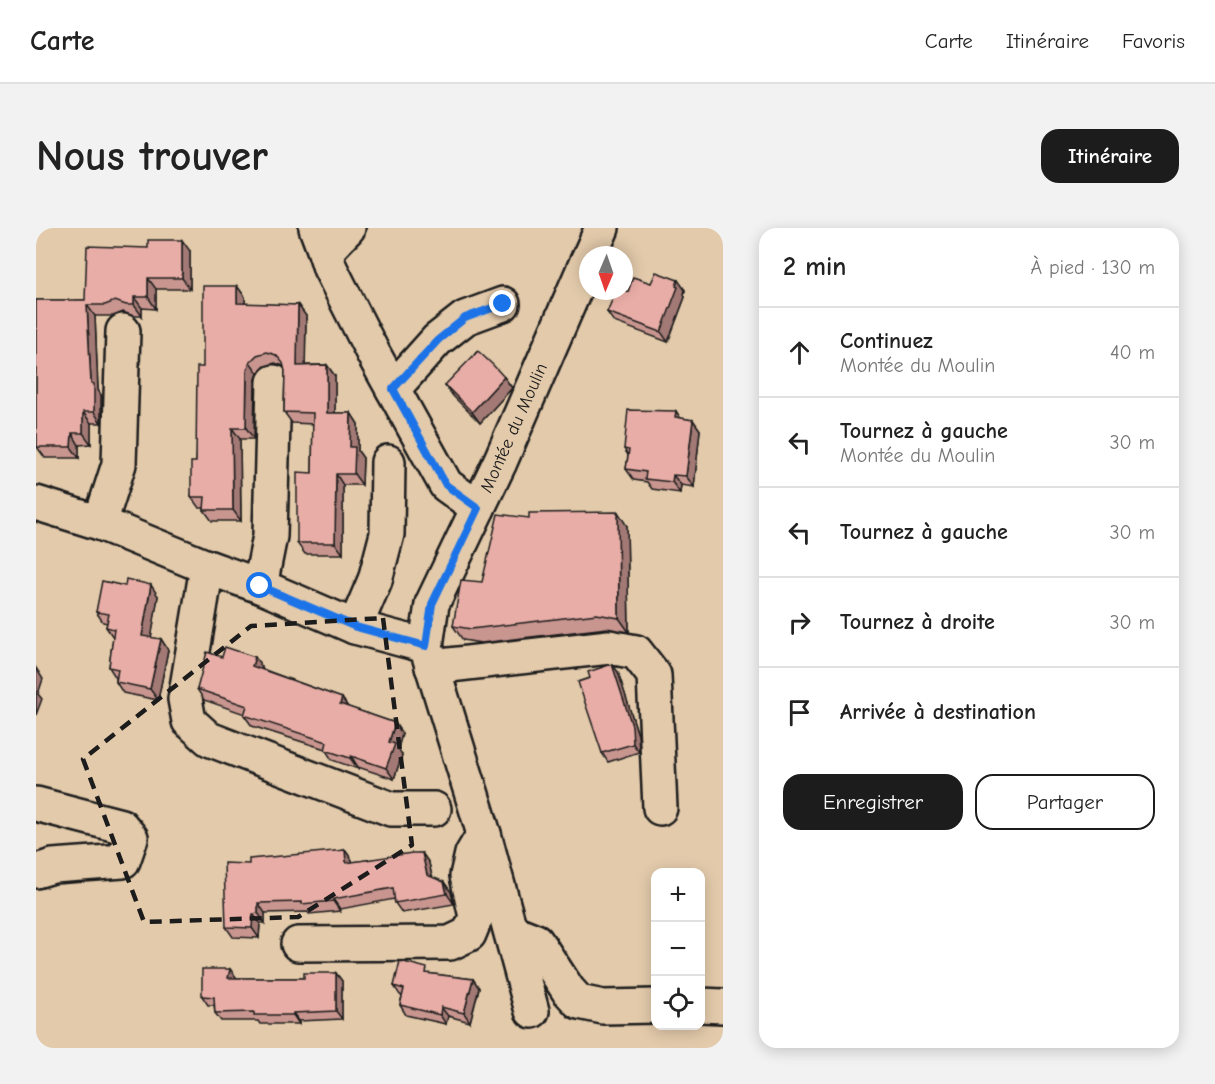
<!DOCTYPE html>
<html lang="fr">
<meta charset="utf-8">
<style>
:root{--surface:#fff;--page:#f2f2f2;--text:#222;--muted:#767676;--line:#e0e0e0;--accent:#1c1c1c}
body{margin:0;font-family:"Comic Neue",sans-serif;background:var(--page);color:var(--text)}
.controls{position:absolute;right:18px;bottom:18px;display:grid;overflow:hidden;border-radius:12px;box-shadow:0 3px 15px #0003}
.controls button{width:54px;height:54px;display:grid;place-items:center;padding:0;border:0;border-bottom:2px solid var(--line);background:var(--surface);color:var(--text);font:30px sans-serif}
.compass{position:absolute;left:543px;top:18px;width:54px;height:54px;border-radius:50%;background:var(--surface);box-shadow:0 3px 15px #0003;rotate:182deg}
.stop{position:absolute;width:18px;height:18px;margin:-14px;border:4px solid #1a73e8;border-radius:50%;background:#fff}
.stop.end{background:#1a73e8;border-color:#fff;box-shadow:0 2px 6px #0008}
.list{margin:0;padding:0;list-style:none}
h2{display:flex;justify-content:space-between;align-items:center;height:78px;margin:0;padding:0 24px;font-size:26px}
h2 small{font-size:20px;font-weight:400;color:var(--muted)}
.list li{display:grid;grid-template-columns:39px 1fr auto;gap:18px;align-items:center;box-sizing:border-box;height:90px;padding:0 24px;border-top:2px solid var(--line)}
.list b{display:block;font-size:22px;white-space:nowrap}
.list p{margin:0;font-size:20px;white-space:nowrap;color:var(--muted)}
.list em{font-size:20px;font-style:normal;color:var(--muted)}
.actions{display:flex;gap:12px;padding:18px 24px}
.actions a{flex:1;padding:14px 0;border:2px solid var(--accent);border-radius:18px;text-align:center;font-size:21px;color:var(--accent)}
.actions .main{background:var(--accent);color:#fff}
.icon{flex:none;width:33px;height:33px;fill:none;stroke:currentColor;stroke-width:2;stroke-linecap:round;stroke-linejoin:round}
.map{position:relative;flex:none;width:687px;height:820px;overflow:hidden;border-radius:18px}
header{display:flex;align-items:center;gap:36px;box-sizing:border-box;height:84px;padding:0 30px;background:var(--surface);border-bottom:2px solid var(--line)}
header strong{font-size:28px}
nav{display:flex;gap:33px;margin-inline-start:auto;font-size:21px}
.intro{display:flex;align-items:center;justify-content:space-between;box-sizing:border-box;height:144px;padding:0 36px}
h1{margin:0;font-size:42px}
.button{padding:15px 27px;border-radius:18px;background:var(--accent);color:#fff;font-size:21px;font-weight:700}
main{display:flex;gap:36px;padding:0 36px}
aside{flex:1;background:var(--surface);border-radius:18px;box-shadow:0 3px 15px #0003}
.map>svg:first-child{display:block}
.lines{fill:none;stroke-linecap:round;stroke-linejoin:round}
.minor-casing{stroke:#1c1c1c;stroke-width:38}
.minor{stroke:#e3caab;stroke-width:33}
.wall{fill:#c8958f;stroke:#1c1c1c;stroke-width:1.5}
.shaded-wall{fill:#a27974;stroke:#1c1c1c;stroke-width:1.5}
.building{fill:#e8ada6;stroke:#1c1c1c;stroke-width:1.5}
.route{stroke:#1a73e8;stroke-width:8}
.marked{fill:none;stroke:#1c1c1c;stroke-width:4.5;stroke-dasharray:12 8;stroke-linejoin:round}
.labels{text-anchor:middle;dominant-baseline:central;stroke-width:4.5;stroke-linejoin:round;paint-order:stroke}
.street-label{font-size:18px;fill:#1c1c1c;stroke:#e3caab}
</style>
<header>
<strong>Carte</strong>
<nav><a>Carte</a><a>Itinéraire</a><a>Favoris</a></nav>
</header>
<div class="intro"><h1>Nous trouver</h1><a class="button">Itinéraire</a></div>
<main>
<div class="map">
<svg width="687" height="820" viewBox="0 0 687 820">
<rect width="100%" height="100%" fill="#e3caab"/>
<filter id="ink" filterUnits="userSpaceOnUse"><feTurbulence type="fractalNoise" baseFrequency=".0167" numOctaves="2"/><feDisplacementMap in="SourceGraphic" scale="12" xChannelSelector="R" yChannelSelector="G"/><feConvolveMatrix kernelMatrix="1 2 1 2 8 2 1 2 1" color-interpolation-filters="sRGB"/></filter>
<g filter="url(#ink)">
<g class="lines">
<defs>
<g id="minor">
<polyline points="280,0 289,24 294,40 338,127 410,257 442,280"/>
<polyline points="289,24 312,0"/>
<polyline points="554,27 566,0"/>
<polyline points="357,161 401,112 429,90 467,76"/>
<polyline points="0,275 64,295 171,339 224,358 319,399 390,418 396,376 464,234 552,31"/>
<polyline points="64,295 83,236 87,103"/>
<polyline points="171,339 149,471 153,493 173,511 355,581 398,581"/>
<polyline points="224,358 234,308 238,154"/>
<polyline points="319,399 339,352 351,306 352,234"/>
<polyline points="390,418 448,606 496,783"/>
<polyline points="396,439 573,419 600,424 618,447 624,580"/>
<polyline points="0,576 85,598 95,610 87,633 17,638 0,643"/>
<polyline points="475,703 500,713 532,762 543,774 567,779 620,778"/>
<polyline points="262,716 414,715 433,706 440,689 431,648 436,626 448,606"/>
<polyline points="664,777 687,778"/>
</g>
</defs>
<!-- minor casing -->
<use href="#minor" class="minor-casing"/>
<!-- minor -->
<use href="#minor" class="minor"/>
</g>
<!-- wall -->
<g class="wall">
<polygon points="154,23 154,61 120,61 120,81 106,80 106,88 98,88 87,84 77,88 59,88 62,162 65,167 65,195 55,195 55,216 43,217 43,230 9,230 1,219 1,217 0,217 0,72 49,72"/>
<polygon points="615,55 649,62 648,66 649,69 632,114 578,94 571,84 592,64"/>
<polygon points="201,58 209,69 209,76 262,77 270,88 269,137 291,137 299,148 299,185 315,185 322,196 322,223 327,230 326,257 307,257 307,326 269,326 261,315 276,245 277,196 256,195 248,184 249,143 248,138 239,135 229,138 222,145 219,154 218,211 204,211 205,293 176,293 168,282 168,280 163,280 155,269 160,234 167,139"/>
<polygon points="468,149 476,160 444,195 417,168 409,157"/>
<polygon points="640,183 644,190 657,192 664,202 658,259 645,257 644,265 616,261 611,254 598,252 590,241 592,227 588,221"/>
<polygon points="493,290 591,298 593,404 571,400 445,415 427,412 417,398 446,354"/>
<polygon points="122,368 115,410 125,411 132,422 122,472 87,465 80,454 80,450 73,439 77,409 70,399 71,395 67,394 60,384"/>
<polygon points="186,429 226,439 226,441 306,470 312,479 359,495 366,506 362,520 366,527 358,551 322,539 322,541 296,532 289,521 216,498 208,487 209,486 168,472 161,461"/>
<polygon points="576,436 582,444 602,507 603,524 572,534 566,525 554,450"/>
<polygon points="309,622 316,632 316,634 386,625 393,635 396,649 408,654 415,664 418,676 366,685 359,675 358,671 304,681 304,683 273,686 272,684 229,685 229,695 224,695 223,710 197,709 190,699 213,636"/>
<polygon points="194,741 200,750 268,750 300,745 306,753 306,791 263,793 263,796 224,796 222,793 185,793 179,785 178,777 172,777 166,768"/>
<polygon points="396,746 437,751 443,760 434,794 412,788 410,796 370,787 364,777 366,768 364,767 358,758"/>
</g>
<!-- shaded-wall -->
<g class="shaded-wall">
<polygon points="146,12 154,23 154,61 146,50"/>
<polygon points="112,50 120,61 120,81 112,69"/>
<polygon points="642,52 649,62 648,66 649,69 632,114 625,104"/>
<polygon points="201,58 209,69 209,87 201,75"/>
<polygon points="98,69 106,80 106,88 98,77"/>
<polygon points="51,77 59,88 62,162 65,167 65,195 58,184 55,155"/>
<polygon points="262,77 270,88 269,149 261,138"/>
<polygon points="214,134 222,145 219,154 218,211 210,200 211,142"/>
<polygon points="291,137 299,148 299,196 291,185"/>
<polygon points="468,149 476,160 444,195 436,184"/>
<polygon points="640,183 647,194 639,189"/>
<polygon points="47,184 55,195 55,216 47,205"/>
<polygon points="315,185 322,196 322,223 327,230 326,257 318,246 314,219"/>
<polygon points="657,192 664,202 658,259 650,248"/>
<polygon points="196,200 204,211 205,293 197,282"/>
<polygon points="36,205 43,217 43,230 35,219"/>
<polygon points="300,246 307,257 307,326 299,315"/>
<polygon points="637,247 645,257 644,265 636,254"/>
<polygon points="582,284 591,298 593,404 583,390"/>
<polygon points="115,357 122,368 114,418 106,408"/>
<polygon points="125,411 132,422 122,472 114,461"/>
<polygon points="219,429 226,439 223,449 216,438"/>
<polygon points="576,436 582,444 602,507 603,524 597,516"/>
<polygon points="0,440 7,451 2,466 6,471 0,487"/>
<polygon points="306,470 313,481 304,476"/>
<polygon points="359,495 366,506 362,520 366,527 358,551 350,540 353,514"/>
<polygon points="315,528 322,539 322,541 314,530"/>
<polygon points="309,622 316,632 317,645 310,635"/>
<polygon points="386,625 393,635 398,657 391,647"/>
<polygon points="408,654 415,664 418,676 411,666"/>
<polygon points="297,671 304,681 304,683 297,673"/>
<polygon points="222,675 229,685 229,695 222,685"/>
<polygon points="217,686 224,695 223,710 216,700"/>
<polygon points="194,741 200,749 198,759 192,750"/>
<polygon points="300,745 306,753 306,791 300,783"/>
<polygon points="437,751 443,760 434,794 428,785"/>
<polygon points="405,779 412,788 410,796 404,787"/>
<polygon points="257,785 263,793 263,796 257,787"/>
</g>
<!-- building -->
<g class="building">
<polygon points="112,12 146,12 146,50 112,50 112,69 98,69 98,77 90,77 79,73 69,77 51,77 55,155 58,156 58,184 47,184 47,205 36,205 35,219 1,219 1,206 0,206 0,72 49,72 51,18 112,20"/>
<polygon points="620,44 642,52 640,58 642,59 625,104 571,84 580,63 588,63 588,62 592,64 597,49 615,55"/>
<polygon points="167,58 201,58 201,75 262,77 261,138 291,137 291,185 315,185 314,219 319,219 318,246 300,246 299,315 261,315 261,244 276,245 277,185 248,184 249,143 247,135 240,127 231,124 221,127 214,134 211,142 210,200 196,200 197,282 168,282 169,269 155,269 155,234 160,234 161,139 167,139"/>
<polygon points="442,123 457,137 468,149 436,184 409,157"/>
<polygon points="592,182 640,183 639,189 657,192 650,248 637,247 636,254 609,251 610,244 590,241 593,222 588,221"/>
<polygon points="582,284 583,390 561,386 435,401 417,398 425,352 446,354 462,286 493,290 493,285"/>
<polygon points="90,351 115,357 106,408 125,411 114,461 80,454 82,441 73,439 78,401 70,399 73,386 60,384 66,353 89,358"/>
<polygon points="189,419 219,429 216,438 306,470 304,476 359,495 353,514 359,516 350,540 315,528 314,530 289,522 291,514 208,487 211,478 161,461 171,424 186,429"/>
<polygon points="576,436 596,498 597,516 566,525 542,454 554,450 552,444"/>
<polygon points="309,622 310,635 376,625 386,625 391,647 408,654 411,666 359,675 357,660 297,671 297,673 266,676 266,674 222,675 222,685 217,686 216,700 190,699 188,635 213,636 213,631"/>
<polygon points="364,733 391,740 390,745 437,751 428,785 405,779 404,787 364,777 368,761 358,758"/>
<polygon points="166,741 194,741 192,750 268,750 268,745 300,745 300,783 257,785 257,787 218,787 218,784 179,785 178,769 166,768"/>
</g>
</g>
<g class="lines" filter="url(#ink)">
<!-- route -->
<polyline class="route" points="224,358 320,399 390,418 396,376 442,280 410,257 357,161 402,112 429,90 467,76"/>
</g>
<!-- marked area -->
<path class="marked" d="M347,390L376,617L262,689L108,694L47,531L215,398Z"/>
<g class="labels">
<!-- street labels -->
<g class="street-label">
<text transform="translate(478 200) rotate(-66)">Montée du Moulin</text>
</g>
</g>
</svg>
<div class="controls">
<button>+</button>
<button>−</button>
<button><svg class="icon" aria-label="locate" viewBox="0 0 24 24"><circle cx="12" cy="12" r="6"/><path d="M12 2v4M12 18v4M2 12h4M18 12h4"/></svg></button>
</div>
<svg class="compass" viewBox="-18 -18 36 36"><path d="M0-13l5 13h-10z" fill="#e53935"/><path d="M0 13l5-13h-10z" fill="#767676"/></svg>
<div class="stop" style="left:224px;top:358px"></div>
<div class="stop end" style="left:467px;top:76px"></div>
</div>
<aside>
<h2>2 min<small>À pied · 130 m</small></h2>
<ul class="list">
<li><svg class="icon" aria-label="ahead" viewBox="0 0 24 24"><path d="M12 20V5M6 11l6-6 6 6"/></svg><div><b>Continuez</b><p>Montée du Moulin</p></div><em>40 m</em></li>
<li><svg class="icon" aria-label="left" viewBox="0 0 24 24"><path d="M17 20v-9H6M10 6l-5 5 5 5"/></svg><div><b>Tournez à gauche</b><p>Montée du Moulin</p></div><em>30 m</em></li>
<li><svg class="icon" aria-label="left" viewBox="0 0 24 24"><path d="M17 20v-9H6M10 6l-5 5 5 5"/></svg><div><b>Tournez à gauche</b></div><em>30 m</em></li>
<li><svg class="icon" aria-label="right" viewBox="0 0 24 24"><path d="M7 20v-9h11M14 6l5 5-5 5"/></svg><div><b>Tournez à droite</b></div><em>30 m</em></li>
<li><svg class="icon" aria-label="arrive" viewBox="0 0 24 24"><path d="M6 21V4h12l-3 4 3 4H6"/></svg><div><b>Arrivée à destination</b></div></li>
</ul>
<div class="actions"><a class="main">Enregistrer</a><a>Partager</a></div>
</aside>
</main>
